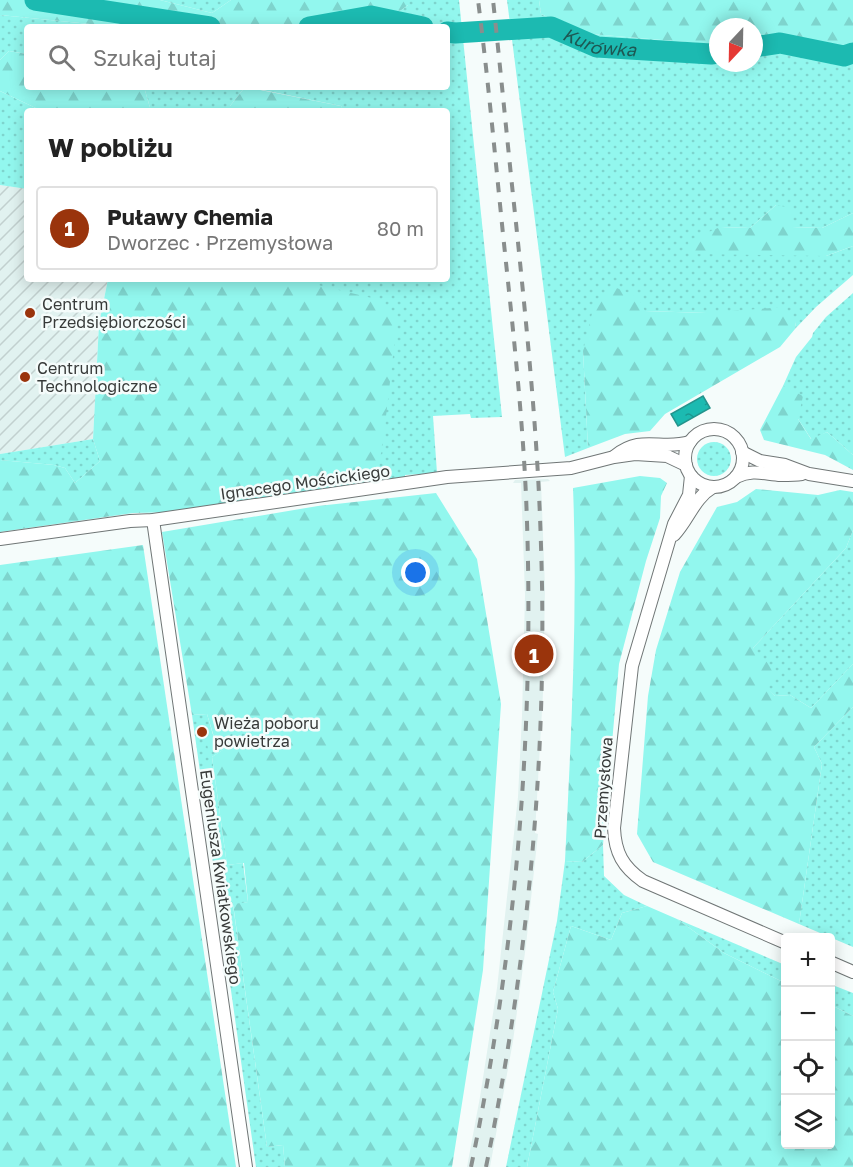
<!DOCTYPE html>
<html lang="pl">
<meta charset="utf-8">
<style>
:root{--surface:#fff;--page:#f6f6f6;--text:#222;--muted:#767676;--line:#e0e0e0;--accent:#9a340c}
body{margin:0;font-family:"Golos Text",sans-serif;background:var(--page);color:var(--text)}
.controls{position:absolute;right:18px;bottom:18px;display:grid;overflow:hidden;border-radius:6px;box-shadow:0 3px 15px #0003}
.controls button{width:54px;height:54px;display:grid;place-items:center;padding:0;border:0;border-bottom:2px solid var(--line);background:var(--surface);color:var(--text);font:30px sans-serif}
.compass{position:absolute;left:709px;top:18px;width:54px;height:54px;border-radius:50%;background:var(--surface);box-shadow:0 3px 15px #0003;rotate:202deg}
.you{position:absolute;left:416px;top:573px;width:21px;height:21px;margin:-15px;border:4px solid #fff;border-radius:50%;background:#1a73e8;box-shadow:0 0 0 9px #1a73e833}
.badge{display:grid;place-items:center;width:39px;height:39px;border-radius:50%;background:var(--accent);color:#fff;font-size:20px;font-weight:700}
.pin{position:absolute;translate:-50% -50%;border:3px solid #fff;box-shadow:0 2px 6px #0006}
.list{margin:0;padding:0;list-style:none}
h2{display:flex;justify-content:space-between;align-items:center;height:78px;margin:0;padding:0 24px;font-size:26px}
h2 small{font-size:20px;font-weight:400;color:var(--muted)}
.list li{display:grid;grid-template-columns:39px 1fr auto;gap:18px;align-items:center;box-sizing:border-box;height:84px;margin:0 12px 12px;padding:0 12px;border:2px solid var(--line);border-radius:6px}
.list b{display:block;font-size:22px;white-space:nowrap}
.list p{margin:0;font-size:20px;white-space:nowrap;color:var(--muted)}
.list em{font-size:20px;font-style:normal;color:var(--muted)}
.icon{flex:none;width:33px;height:33px;fill:none;stroke:currentColor;stroke-width:2;stroke-linecap:round;stroke-linejoin:round}
.map{position:relative;flex:none;width:853px;height:1167px;overflow:hidden}
.search{position:absolute;background:var(--surface);box-shadow:0 3px 15px #0003;left:24px;top:24px;width:426px;height:66px;display:flex;align-items:center;gap:15px;box-sizing:border-box;padding:0 21px;border-radius:6px;color:var(--muted);font-size:22px}
.panel{position:absolute;background:var(--surface);box-shadow:0 3px 15px #0003;left:24px;top:108px;width:426px;height:174px;border-radius:6px}
.map>svg:first-child{display:block}
.built{fill:#e1f2f0}
.industrial{fill:url(#industrial-furrows)}
.grass{fill:url(#grass-dots)}
.forest{fill:url(#forest-firs)}
.water{fill:url(#water-ripples);stroke:#24948d;stroke-width:1.5}
.lines{fill:none;stroke-linecap:round;stroke-linejoin:round}
.river{stroke:#1cbab1;stroke-width:21}
.minor-casing{stroke:#707676;stroke-width:14}
.minor{stroke:#fff;stroke-width:12}
.rail{stroke:#898e8d;stroke-width:4;stroke-dasharray:10 10;stroke-linecap:butt}
.poi-dot{fill:#9a340c;stroke:#f5fcfb;stroke-width:2}
.labels{text-anchor:middle;dominant-baseline:central;stroke-width:5;stroke-linejoin:round;paint-order:stroke}
.poi-label{font-size:16px;fill:#373a39;stroke:#f5fcfb;text-anchor:start}
.street-label{font-size:16px;fill:#373a39;stroke:#f5fcfb}
.water-label{font-size:18px;font-style:italic;fill:#1d5853;stroke:#f5fcfb}
</style>
<div class="map">
<svg width="853" height="1167" viewBox="0 0 853 1167">
<defs>
<pattern id="industrial-furrows" width="10" height="10" patternUnits="userSpaceOnUse" patternTransform="scale(1.5)"><rect width="10" height="10" fill="#e1f2f0"/><path d="M-1 1l2-2M0 10L10 0M9 11l2-2" fill="none" stroke="#c2d0cf"/></pattern>
<pattern id="grass-dots" width="8" height="8" patternUnits="userSpaceOnUse" patternTransform="scale(1.5)"><rect width="8" height="8" fill="#92f7ee"/><path d="M2 2h.1M6 6h.1" fill="none" stroke="#7ed4cd" stroke-width="1.8" stroke-linecap="round"/></pattern>
<pattern id="forest-firs" width="22" height="20" patternUnits="userSpaceOnUse" patternTransform="scale(1.5)"><rect width="22" height="20" fill="#92f7ee"/><path d="M5 1l3.5 6h-7zM16 11l3.5 6h-7z" fill="#7ed4cd"/></pattern>
<pattern id="water-ripples" width="26" height="14" patternUnits="userSpaceOnUse" patternTransform="scale(1.5)"><rect width="26" height="14" fill="#1cbab1"/><path d="M2 4q2-2 4 0t4 0M15 11q2-2 4 0t4 0" fill="none" stroke="#1a9891"/></pattern>
</defs>
<rect width="100%" height="100%" fill="#f5fcfb"/>
<!-- built -->
<polygon class="built" points="548,479 550,481 541,482 545,588 543,693 535,833 538,834 526,945 513,1041 490,1167 467,1167 480,1097 497,988 518,797 522,716 525,595 521,483 513,483 515,480"/>
<!-- industrial -->
<polygon class="industrial" points="0,185 27,189 27,279 108,279 99,324 93,439 0,454"/>
<!-- grass -->
<g class="grass">
<polygon points="160,0 231,0 212,13"/>
<polygon points="408,0 459,0 502,417 471,418 470,414 433,416 437,473 405,475 405,480 360,486 298,281 293,279 447,279 447,111 344,111 341,106 248,87 447,87 447,27 379,27 408,5"/>
<polygon points="507,0 539,0 541,14 579,33 709,44 718,42 718,63 754,63 754,38 782,34 838,49 853,44 853,213 822,228 792,227 776,205 750,228 720,227 826,256 853,246 853,275 816,307 795,329 796,322 706,313 645,311 583,351 588,448 565,457"/>
<polygon points="0,15 120,27 27,27 27,54 9,51 0,60"/>
<polygon points="144,87 245,87 230,106 230,111 151,111"/>
<polygon points="0,91 42,111 27,111 27,189 0,185"/>
<polygon points="853,293 853,455 827,432 812,440 798,419 783,386 796,357 812,337 813,333 826,317"/>
<polygon points="93,439 100,461 75,483 65,468 54,465 0,460 0,454"/>
<circle cx="714" cy="459" r="17"/>
<polygon points="853,530 853,664 811,708 790,695 775,696 766,688 753,648 846,548"/>
<polygon points="853,707 853,947 799,924 822,764 814,747"/>
<polygon points="207,714 214,738 244,725 247,735 212,757 227,865 243,863 248,902 233,905 267,1147 283,1145 285,1167 256,1167 192,715"/>
<polygon points="603,845 604,876 624,895 647,906 622,913 611,940 571,926 553,992 558,1009 527,1167 506,1167 557,921 565,861 582,862"/>
<polygon points="677,919 785,965 785,983 724,953"/>
<polygon points="830,984 853,993 853,1016 831,1005"/>
</g>
<!-- forest -->
<g class="forest">
<polygon points="0,0 160,0 212,13 231,0 408,0 408,5 379,27 120,27 0,15"/>
<polygon points="539,0 853,0 853,44 838,49 782,34 754,38 754,27 718,27 718,42 709,44 579,33 541,14"/>
<polygon points="9,51 27,54 27,87 144,87 151,111 42,111 0,91 0,60"/>
<polygon points="245,87 341,106 344,111 230,111 230,106"/>
<polygon points="776,205 791,208 792,227 822,228 853,213 853,246 826,256 691,254 688,241 720,227 750,228"/>
<polygon points="108,279 293,279 376,299 397,321 382,451 373,473 360,486 177,512 133,513 0,532 0,460 54,465 65,468 75,483 100,461 93,439 99,324"/>
<polygon points="612,286 638,297 645,311 706,313 783,307 796,322 795,329 780,347 665,414 650,431 625,434 588,448 583,351 594,305"/>
<polygon points="783,386 803,396 798,419 811,439 827,432 853,455 853,470 825,455 764,440 760,430"/>
<path d="M640,476L660,478L667,483L661,496L660,518L646,561L619,664L603,845L582,862L565,861C571,737 578,613 573,488Z"/>
<polygon points="756,489 818,495 840,490 853,492 853,530 846,548 753,648 777,672 767,688 775,696 790,695 811,708 853,664 853,707 814,747 822,764 799,924 653,862 637,834 648,696 656,650 680,572 717,507 737,502"/>
<polygon points="436,493 477,559 501,704 483,970 452,1167 285,1167 283,1145 267,1147 233,904 248,902 244,863 227,865 212,757 247,734 244,726 208,749 207,743 214,737 207,714 192,715 162,532 318,506"/>
<polygon points="143,545 236,1167 0,1167 0,565"/>
<polygon points="647,906 677,919 724,953 785,983 786,1144 830,1144 831,1005 853,1016 853,1167 527,1167 558,1009 553,992 571,926 611,940 622,913"/>
</g>
<!-- water -->
<polygon class="water" points="703,396 710,408 678,426 671,414"/>
<g class="lines">
<!-- river -->
<g class="river">
<polyline points="35,0 210,27"/>
<polyline points="309,27 371,16 423,27"/>
<path id="s1" d="M447,32L455,33L551,27L597,47L711,54L718,53"/>
<polyline points="754,47 780,43 844,56 853,53"/>
</g>
<defs>
<g id="minor">
<circle cx="714" cy="458" r="29"/>
<polyline points="742,452 760,461 785,465 809,474 853,481"/>
<path d="M615,456C642,434 661,451 690,442"/>
<path d="M691,476L689,495L674,524L632,666L614,828C615,853 623,867 643,881L786,943"/>
<path d="M736,477C753,469 764,474 781,475C788,475 795,475 802,474"/>
<polyline points="153,520 246,1167"/>
<path d="M674,535C689,519 694,498 713,487"/>
<polyline points="0,539 130,521 153,520 447,477 571,468 614,457 635,454 667,456 686,465"/>
<polyline points="830,962 853,972"/>
</g>
</defs>
<!-- minor casing -->
<use href="#minor" class="minor-casing"/>
<!-- minor -->
<use href="#minor" class="minor"/>
<!-- rail -->
<g class="rail">
<path d="M471,1167C515,955 534,738 527,522C524,426 513,330 503,234C495,156 488,78 478,0"/>
<path d="M486,1167C528,964 548,753 541,546C538,438 527,330 516,223C508,149 501,74 493,0"/>
</g>
</g>
<!-- markers -->
<g class="poi-dot">
<circle cx="30" cy="313" r="6"/>
<circle cx="25" cy="377" r="6"/>
<circle cx="202" cy="732" r="6"/>
</g>
<g class="labels">
<!-- poi labels -->
<g class="poi-label">
<text x="42" y="304">Centrum<tspan x="42" dy="18">Przedsiębiorczości</tspan></text>
<text x="37" y="368">Centrum<tspan x="37" dy="18">Technologiczne</tspan></text>
<text x="214" y="723">Wieża poboru<tspan x="214" dy="18">powietrza</tspan></text>
</g>
<!-- street labels -->
<g class="street-label">
<text transform="translate(305 482) rotate(-8)">Ignacego Mościckiego</text>
<text transform="translate(603 788) rotate(-86)">Przemysłowa</text>
<text transform="translate(221 877) rotate(82)">Eugeniusza Kwiatkowskiego</text>
</g>
<!-- water labels -->
<g class="water-label">
<text stroke="none"><textPath href="#s1" startOffset="156">Kurówka</textPath></text>
</g>
</g>
</svg>
<div class="controls">
<button>+</button>
<button>−</button>
<button><svg class="icon" aria-label="locate" viewBox="0 0 24 24"><circle cx="12" cy="12" r="6"/><path d="M12 2v4M12 18v4M2 12h4M18 12h4"/></svg></button>
<button><svg class="icon" aria-label="layers" viewBox="0 0 24 24"><path d="M12 4l9 5-9 5-9-5zM3 14l9 5 9-5"/></svg></button>
</div>
<svg class="compass" viewBox="-18 -18 36 36"><path d="M0-13l5 13h-10z" fill="#e53935"/><path d="M0 13l5-13h-10z" fill="#767676"/></svg>
<div class="you"></div>
<div class="pin badge" style="left:534px;top:654px">1</div>
<div class="search"><svg class="icon" aria-label="search" viewBox="0 0 24 24"><circle cx="10" cy="10" r="6"/><path d="M15 15l6 6"/></svg>Szukaj tutaj</div>
<section class="panel">
<h2>W pobliżu<small></small></h2>
<ul class="list">
<li><span class="badge">1</span><div><b>Puławy Chemia</b><p>Dworzec · Przemysłowa</p></div><em>80 m</em></li>
</ul>
</section>
</div>
